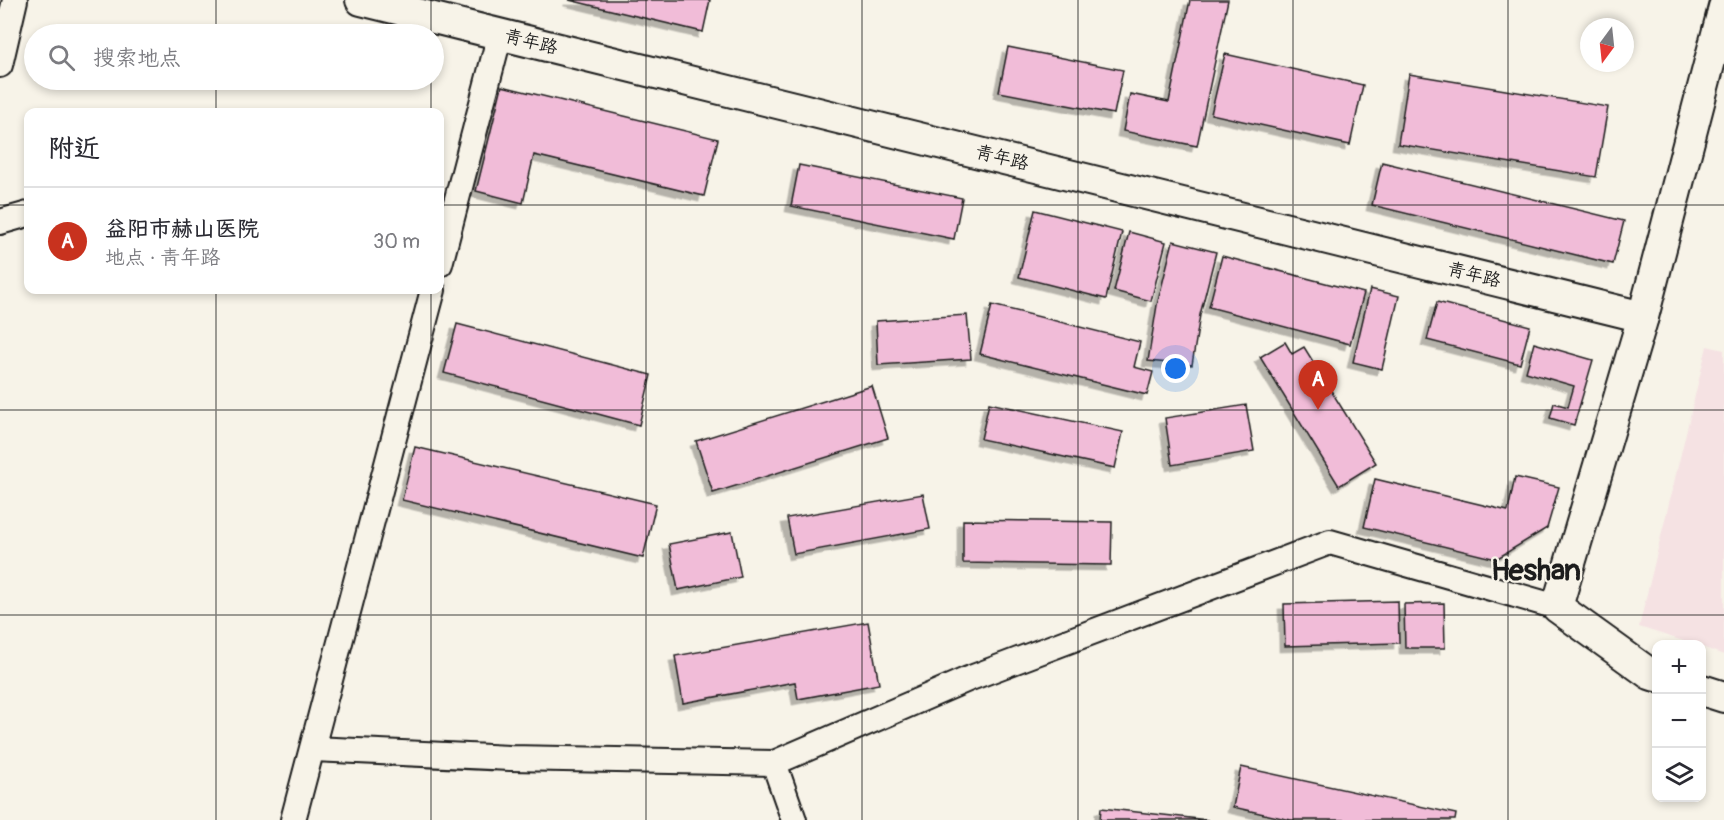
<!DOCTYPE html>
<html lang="zh">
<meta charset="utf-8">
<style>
:root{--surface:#fff;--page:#f2f2f3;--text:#2b2b33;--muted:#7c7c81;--line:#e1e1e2;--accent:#c8321e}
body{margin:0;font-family:Pangolin,"LXGW WenKai TC",sans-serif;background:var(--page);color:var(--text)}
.controls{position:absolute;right:18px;bottom:18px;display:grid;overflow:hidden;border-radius:12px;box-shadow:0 3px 9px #0003}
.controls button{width:54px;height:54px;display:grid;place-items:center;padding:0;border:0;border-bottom:2px solid var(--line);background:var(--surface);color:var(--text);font:30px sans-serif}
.compass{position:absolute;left:1580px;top:18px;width:54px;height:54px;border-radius:50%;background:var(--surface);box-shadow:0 3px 9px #0003;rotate:195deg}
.you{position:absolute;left:1176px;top:369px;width:21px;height:21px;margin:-15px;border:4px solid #fff;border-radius:50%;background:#1a73e8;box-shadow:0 0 0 9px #1a73e833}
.badge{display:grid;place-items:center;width:39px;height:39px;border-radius:50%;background:var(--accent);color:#fff;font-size:20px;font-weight:700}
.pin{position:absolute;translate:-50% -50px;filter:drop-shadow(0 2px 3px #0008)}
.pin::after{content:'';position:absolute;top:32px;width:21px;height:18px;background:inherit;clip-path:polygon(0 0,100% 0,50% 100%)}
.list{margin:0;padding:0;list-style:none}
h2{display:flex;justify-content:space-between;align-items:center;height:78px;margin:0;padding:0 24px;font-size:26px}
h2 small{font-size:20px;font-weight:400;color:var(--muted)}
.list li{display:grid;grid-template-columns:39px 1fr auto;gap:18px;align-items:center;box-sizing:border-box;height:108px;padding:0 24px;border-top:2px solid var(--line)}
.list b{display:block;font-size:22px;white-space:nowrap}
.list p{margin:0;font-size:20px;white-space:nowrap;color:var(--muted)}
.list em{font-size:20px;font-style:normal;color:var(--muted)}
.icon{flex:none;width:33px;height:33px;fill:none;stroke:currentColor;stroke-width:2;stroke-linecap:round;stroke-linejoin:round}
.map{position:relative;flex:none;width:1724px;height:820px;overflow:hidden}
.search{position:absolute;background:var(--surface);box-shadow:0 3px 9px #0003;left:24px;top:24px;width:420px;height:66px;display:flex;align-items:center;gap:15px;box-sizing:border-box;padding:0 21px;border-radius:33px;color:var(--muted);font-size:22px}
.panel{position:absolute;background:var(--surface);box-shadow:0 3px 9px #0003;left:24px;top:108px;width:420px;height:186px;border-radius:12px}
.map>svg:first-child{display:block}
.built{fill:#f5e2e3}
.building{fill:#f1bcd8;stroke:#1c1c1c;stroke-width:1.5;filter:url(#shadow)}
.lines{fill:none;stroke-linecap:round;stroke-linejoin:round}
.minor-casing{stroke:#1c1c1c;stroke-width:28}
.tertiary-casing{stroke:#1c1c1c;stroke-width:34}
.minor{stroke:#f7f3e8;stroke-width:24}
.tertiary{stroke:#f7f3e8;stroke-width:30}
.grid{fill:none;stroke:#1c1c1c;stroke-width:1.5;stroke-opacity:0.55}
.labels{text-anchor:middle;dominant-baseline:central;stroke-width:4.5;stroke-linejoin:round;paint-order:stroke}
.street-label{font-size:18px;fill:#1c1c1c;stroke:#f7f3e8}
.town-label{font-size:30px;font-weight:bold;fill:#1c1c1c;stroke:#f7f3e8}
</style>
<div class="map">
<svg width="1724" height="820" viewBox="0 0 1724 820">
<defs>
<filter id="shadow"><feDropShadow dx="-5.5" dy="5.5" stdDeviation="0" flood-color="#0004"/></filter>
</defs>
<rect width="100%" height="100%" fill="#f7f3e8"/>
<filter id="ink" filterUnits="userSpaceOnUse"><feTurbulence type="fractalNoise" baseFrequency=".0167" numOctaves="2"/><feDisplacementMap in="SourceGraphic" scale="12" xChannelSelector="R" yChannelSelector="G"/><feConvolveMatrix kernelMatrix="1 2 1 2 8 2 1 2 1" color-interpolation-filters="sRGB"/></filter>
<g filter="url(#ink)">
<!-- built -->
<polygon class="built" points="1707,346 1724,350 1724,655 1702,647 1702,644 1693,644 1639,627"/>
<!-- building -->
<g class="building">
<polygon points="569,0 710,0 703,32"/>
<polygon points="1190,0 1228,0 1197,146 1123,131 1130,94 1169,102"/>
<polygon points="1008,47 1123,70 1114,114 999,92"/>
<polygon points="1225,54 1363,85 1350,145 1211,114"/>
<polygon points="1409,74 1608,107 1596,177 1398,144"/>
<polygon points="502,86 718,139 704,196 534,155 523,203 476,191"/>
<polygon points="1382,162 1624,221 1613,264 1372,205"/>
<polygon points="799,165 962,198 954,239 791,206"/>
<polygon points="1035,210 1122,232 1106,299 1019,277"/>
<polygon points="1129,232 1166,242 1151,301 1114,291"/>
<polygon points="1173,241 1216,252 1200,315 1192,365 1148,361 1157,305"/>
<polygon points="1222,256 1364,293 1350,344 1209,307"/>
<polygon points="1370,289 1399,296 1382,369 1353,362"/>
<polygon points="1437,302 1530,326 1520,364 1427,340"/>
<polygon points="992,305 1140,342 1134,367 1153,372 1147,395 980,354"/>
<polygon points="967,315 971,359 878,365 876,321"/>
<polygon points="457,324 651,375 639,425 444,373"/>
<polygon points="1285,342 1292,354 1304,347 1376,463 1339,486 1260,357"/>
<polygon points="1534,343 1593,360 1574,425 1550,418 1554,403 1568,407 1574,386 1526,372"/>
<polygon points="872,386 888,438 713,493 696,441"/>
<polygon points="989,403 1123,432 1115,468 981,439"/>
<polygon points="1246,405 1254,451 1172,465 1165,418"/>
<polygon points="415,447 656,504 643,558 402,500"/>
<polygon points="1515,477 1559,487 1547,528 1496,559 1364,527 1375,479 1508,511"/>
<polygon points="923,494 930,529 794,554 787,518"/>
<polygon points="963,520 1112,522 1111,565 963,563"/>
<polygon points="732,532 741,577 678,590 669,544"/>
<polygon points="1398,601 1399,643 1285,646 1284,604"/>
<polygon points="1444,603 1445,648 1405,648 1404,604"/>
<polygon points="868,622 879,684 798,699 795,682 683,703 675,656"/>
<polygon points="1241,767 1456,814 1455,820 1291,820 1233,807"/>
<polygon points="1101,808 1208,820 1100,820"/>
</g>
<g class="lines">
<defs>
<g id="minor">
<polyline points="0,65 15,0"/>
<polyline points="0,222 28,214"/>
<polyline points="440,264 500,34"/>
<polyline points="313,749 510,758 774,763 968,679 1330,542 1557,607"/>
<polyline points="774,763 794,820"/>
<polyline points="293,820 433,290"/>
</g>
<g id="tertiary">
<polyline points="361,0 1643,317"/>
<polyline points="1656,676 1650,674 1557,607 1643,317 1724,7"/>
<polyline points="1702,690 1724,697"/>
</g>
</defs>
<!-- minor casing -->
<use href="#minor" class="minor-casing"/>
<!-- tertiary casing -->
<use href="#tertiary" class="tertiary-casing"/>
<!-- minor -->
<use href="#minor" class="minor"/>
<!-- tertiary -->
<use href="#tertiary" class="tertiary"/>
</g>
</g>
<!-- grid -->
<path class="grid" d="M216,0V34M431,0V34M646,0V820M862,0V820M1078,0V820M1293,0V820M1508,0V820M216,80V112M431,80V112M0,205H28M440,205H1724M216,290V820M431,290V820M0,410H1724M0,615H1724"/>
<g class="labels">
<!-- street labels -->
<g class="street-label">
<text transform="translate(531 42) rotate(14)">青年路</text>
<text transform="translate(1002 158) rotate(14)">青年路</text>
<text transform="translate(1474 275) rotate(14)">青年路</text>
</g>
<!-- town labels -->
<g class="town-label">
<text x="1536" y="570">Heshan</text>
</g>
</g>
</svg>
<div class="controls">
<button>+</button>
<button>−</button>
<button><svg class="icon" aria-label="layers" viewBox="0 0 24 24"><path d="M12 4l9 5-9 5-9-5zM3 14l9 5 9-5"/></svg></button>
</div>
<svg class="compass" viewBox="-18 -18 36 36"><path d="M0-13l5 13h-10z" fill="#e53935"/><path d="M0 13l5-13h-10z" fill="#7c7c81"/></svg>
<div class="you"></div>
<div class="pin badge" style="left:1318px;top:410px">A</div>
<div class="search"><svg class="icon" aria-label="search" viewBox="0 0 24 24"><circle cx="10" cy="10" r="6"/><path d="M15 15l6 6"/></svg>搜索地点</div>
<section class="panel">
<h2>附近<small></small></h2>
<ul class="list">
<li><span class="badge">A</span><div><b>益阳市赫山医院</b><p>地点 · 青年路</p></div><em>30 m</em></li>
</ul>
</section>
</div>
